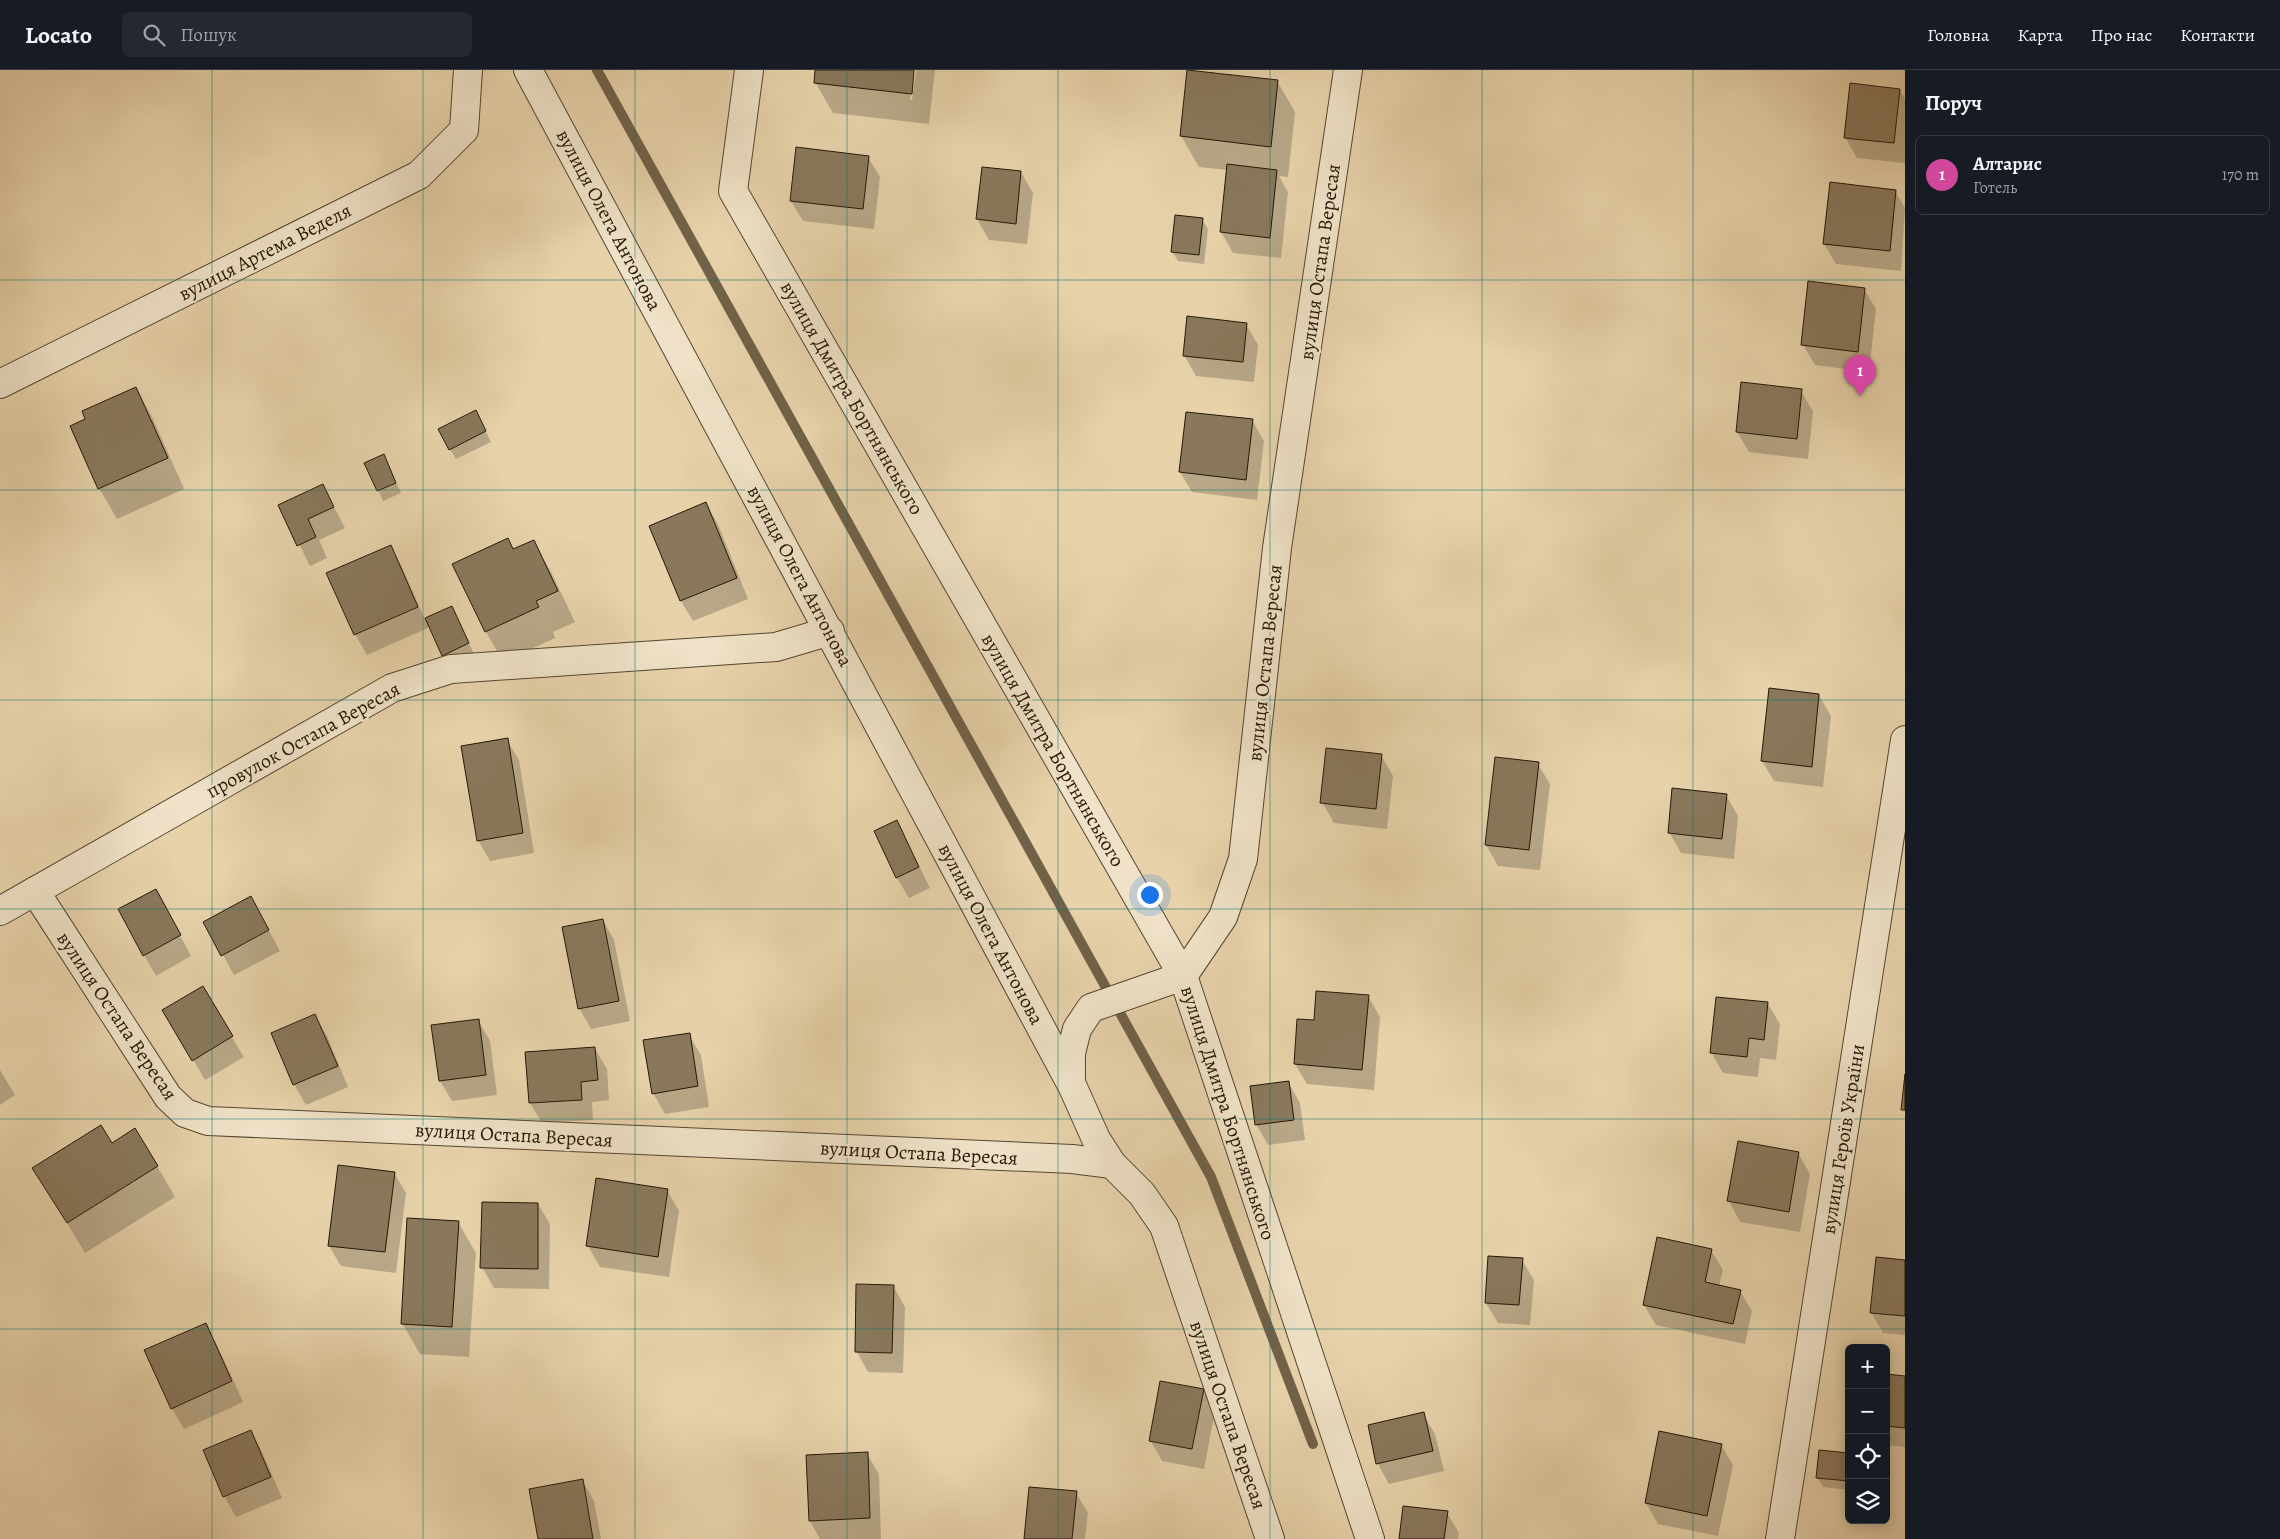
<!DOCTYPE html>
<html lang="uk">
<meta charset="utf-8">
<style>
:root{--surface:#171b24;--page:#242831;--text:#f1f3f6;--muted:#9ea1a6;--line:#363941;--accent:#c59692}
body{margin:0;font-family:Alegreya,serif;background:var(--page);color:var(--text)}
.controls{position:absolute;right:15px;bottom:15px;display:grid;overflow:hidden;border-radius:8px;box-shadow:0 2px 12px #0003}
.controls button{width:45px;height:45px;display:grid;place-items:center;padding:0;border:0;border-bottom:1px solid var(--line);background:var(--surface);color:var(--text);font:25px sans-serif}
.you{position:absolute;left:1149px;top:824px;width:18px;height:18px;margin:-12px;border:4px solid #fff;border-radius:50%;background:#1a73e8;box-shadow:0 0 0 8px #1a73e833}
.badge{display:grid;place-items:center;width:32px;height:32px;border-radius:50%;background:var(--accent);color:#fff;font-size:16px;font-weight:700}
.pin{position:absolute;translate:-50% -41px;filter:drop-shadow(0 1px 2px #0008)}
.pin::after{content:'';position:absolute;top:26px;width:18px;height:15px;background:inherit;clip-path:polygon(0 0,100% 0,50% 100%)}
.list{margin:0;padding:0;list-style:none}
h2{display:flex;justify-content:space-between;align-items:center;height:65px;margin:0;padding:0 20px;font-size:21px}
h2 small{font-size:16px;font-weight:400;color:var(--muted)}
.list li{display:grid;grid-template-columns:32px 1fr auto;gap:15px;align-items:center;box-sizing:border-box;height:80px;margin:0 10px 10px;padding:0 10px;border:1px solid var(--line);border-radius:8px}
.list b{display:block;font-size:19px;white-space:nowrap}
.list p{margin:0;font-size:16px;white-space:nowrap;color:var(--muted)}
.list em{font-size:16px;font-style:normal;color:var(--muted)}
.icon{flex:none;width:28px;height:28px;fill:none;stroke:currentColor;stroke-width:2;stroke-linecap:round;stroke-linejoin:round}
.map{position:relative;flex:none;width:1905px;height:1469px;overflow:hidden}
header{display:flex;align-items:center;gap:30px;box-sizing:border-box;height:70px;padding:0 25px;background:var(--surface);border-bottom:1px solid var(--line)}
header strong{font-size:24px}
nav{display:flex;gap:28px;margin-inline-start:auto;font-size:18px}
.search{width:350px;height:45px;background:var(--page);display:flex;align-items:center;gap:12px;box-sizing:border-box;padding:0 18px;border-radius:8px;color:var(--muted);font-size:19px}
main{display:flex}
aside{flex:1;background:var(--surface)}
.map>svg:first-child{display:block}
.shadow{fill:#0003}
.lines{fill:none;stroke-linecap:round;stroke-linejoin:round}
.stream{stroke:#716148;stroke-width:10}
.building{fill:#89785c;stroke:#241707}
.street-casing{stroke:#554630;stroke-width:30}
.street{stroke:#efe2c8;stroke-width:28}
.grid{fill:none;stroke:#0f766e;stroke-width:1;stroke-opacity:0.55}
.labels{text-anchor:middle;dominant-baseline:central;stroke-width:4.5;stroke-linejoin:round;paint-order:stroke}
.street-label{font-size:20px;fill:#241707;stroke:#efe2c8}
</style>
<header>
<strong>Locato</strong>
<div class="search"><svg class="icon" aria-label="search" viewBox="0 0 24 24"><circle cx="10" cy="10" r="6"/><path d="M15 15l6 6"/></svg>Пошук</div>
<nav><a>Головна</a><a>Карта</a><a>Про нас</a><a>Контакти</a></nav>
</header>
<main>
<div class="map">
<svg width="1905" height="1469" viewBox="0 0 1905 1469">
<rect width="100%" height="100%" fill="#e7d2aa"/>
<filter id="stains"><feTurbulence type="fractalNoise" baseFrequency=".004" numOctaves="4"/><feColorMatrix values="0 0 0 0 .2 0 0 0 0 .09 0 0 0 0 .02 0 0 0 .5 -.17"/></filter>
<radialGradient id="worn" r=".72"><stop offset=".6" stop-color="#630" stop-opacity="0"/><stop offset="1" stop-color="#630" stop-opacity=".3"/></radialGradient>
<!-- shadow -->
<g class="shadow">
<polygon points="816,0 913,0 910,30 912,30 916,0 935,0 929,54 833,43 815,12"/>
<polygon points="1277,11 1295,42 1288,107 1279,106 1288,122 1281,188 1233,183 1221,162 1228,100 1199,97 1181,66"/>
<polygon points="1900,20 1905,29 1905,93 1857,88 1845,67"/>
<polygon points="868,87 880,107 874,159 803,151 791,131"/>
<polygon points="1021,102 1033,123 1027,174 989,170 977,149"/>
<polygon points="1895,121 1905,138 1901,201 1836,194 1824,174"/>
<polygon points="1202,149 1208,159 1204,194 1178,191 1172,181"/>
<polygon points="1864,219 1876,239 1869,302 1815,295 1803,275"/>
<polygon points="1246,254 1258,275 1254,312 1196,306 1184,285"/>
<polygon points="136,318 153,349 184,419 117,449 99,418"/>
<polygon points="1801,321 1813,341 1808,389 1749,382 1737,362"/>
<polygon points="1252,350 1264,371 1257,430 1192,422 1180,402"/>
<polygon points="481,352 491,372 456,389 450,379"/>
<polygon points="384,386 401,423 383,431 366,393"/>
<polygon points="323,416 345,458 319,470 327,488 310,496 280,436"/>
<polygon points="706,434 718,454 748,529 693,551 681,531 650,457"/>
<polygon points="533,471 551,502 575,552 553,562 555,568 503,592 486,562 454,495 513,480"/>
<polygon points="391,476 402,497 425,550 452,538 474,584 448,595 430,557 367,585 355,564"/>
<polygon points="1819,625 1831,646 1823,717 1774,711 1762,691"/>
<polygon points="507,670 519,690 534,783 490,791 478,770"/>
<polygon points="1381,685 1393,706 1387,759 1334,753 1322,732"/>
<polygon points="1538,694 1550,714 1540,800 1498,796 1486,775"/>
<polygon points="1726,725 1738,746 1734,789 1681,783 1669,762"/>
<polygon points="897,751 930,818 909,828 897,808"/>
<polygon points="167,841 191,886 156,906 144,885"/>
<polygon points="262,848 280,881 234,905 223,885"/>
<polygon points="603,850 614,870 630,951 591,959 579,938"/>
<polygon points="202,917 244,987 205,1010 164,940"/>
<polygon points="1368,926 1380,947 1374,1020 1307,1014 1295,994"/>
<polygon points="1768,934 1780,954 1776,990 1760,988 1758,1007 1723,1003 1711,982"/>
<polygon points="315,946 327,966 348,1017 306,1035 294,1014"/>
<polygon points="478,950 490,971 497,1025 452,1031 440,1011 433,956"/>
<polygon points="689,965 701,985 709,1037 665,1044 653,1023"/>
<polygon points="595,979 607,999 609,1030 592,1032 593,1050 542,1053 530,1033"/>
<polygon points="0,1000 15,1025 0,1035"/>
<polygon points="1288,1012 1300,1033 1305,1070 1268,1075 1256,1054"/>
<polygon points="112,1074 157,1096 175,1127 85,1183 34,1098"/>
<polygon points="1798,1083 1810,1104 1800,1162 1740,1152 1729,1131"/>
<polygon points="394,1103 406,1123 396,1203 341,1196 329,1176"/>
<polygon points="667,1120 679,1141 669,1207 600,1197 588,1176"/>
<polygon points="538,1134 550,1154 549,1219 494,1218 482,1197"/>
<polygon points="458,1152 476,1183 469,1287 420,1284 402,1253"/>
<polygon points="1711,1180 1723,1200 1719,1216 1740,1221 1752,1241 1745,1274 1656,1255 1644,1235"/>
<polygon points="1522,1190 1534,1210 1530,1255 1498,1253 1486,1233"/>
<polygon points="1905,1192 1905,1265 1883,1263 1871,1242"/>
<polygon points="893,1216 905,1237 903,1303 868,1302 857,1282"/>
<polygon points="205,1254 217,1275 243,1332 184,1359 172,1339 146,1281"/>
<polygon points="1886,1305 1905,1307 1905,1377 1886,1375"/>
<polygon points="1203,1320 1215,1341 1204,1399 1162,1391 1150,1370"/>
<polygon points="1423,1344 1435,1364 1444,1401 1389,1414 1378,1394"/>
<polygon points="251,1362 262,1382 282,1428 236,1447 224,1426"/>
<polygon points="1721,1375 1733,1395 1718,1466 1658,1454 1646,1433"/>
<polygon points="867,1384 879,1404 881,1469 820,1469 810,1451"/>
<polygon points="1849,1385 1849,1420 1823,1417 1817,1407"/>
<polygon points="582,1410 594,1431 601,1469 540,1469"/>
<polygon points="1076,1423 1088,1443 1085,1469 1025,1469"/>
<polygon points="1447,1443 1459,1463 1458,1469 1401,1469"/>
</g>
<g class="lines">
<!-- stream -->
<polyline class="stream" points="597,0 1211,1107 1313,1374"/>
</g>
<!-- building -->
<g class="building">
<polygon points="815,0 914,0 912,24 814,13"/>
<polygon points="1187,0 1278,10 1271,77 1180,66"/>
<polygon points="1850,13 1900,19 1894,73 1844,68"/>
<polygon points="796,77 869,86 863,139 790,131"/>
<polygon points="1227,94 1277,100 1270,168 1220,162"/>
<polygon points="982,97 1021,101 1016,154 976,149"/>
<polygon points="1830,112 1896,120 1890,181 1823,174"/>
<polygon points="1175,145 1203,148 1199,185 1171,182"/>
<polygon points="1808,211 1865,218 1858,282 1801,275"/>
<polygon points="1187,246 1247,253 1243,292 1183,286"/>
<polygon points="1741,312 1802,319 1797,369 1736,362"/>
<polygon points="136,317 168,388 98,419 70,356 85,349 82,341"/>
<polygon points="476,340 486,361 449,380 438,359"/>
<polygon points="1186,342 1253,349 1246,410 1179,402"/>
<polygon points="384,384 396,413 377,421 364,393"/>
<polygon points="323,414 334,437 308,449 316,467 297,476 278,435"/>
<polygon points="706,432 737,508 680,531 649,456"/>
<polygon points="508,468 513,479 534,470 558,521 536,531 539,537 485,562 452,494"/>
<polygon points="391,475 418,537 354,565 326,503"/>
<polygon points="452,536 469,573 442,586 425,548"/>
<polygon points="1769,618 1819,624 1812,697 1761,691"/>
<polygon points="508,668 523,763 477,771 461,676"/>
<polygon points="1326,678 1382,684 1376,739 1320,733"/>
<polygon points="1495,687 1539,692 1529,780 1485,775"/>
<polygon points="1672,718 1727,724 1722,769 1668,763"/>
<polygon points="897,750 919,797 896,808 874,761"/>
<polygon points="156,819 181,865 143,886 118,839"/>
<polygon points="251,826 269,860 221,886 203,852"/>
<polygon points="603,849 619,931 578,939 562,857"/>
<polygon points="203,916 233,966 192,991 162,940"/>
<polygon points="1316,921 1369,925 1362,1000 1294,994 1297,949 1314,950"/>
<polygon points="1716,927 1768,932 1764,970 1749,968 1747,987 1710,983"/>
<polygon points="315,944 338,996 293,1015 271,963"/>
<polygon points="479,949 486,1005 439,1011 431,955"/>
<polygon points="690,963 698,1016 652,1024 643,970"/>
<polygon points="595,977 598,1010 581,1012 582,1030 529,1033 525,982"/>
<polygon points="1905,1004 1905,1040 1901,1040"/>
<polygon points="1289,1011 1294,1050 1255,1055 1250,1016"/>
<polygon points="101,1055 112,1073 135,1058 158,1096 67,1153 32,1098"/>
<polygon points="1738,1071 1799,1082 1789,1142 1727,1131"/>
<polygon points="338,1095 395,1102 385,1182 328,1176"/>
<polygon points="596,1108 668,1119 658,1187 586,1176"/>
<polygon points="482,1132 538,1133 538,1199 480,1198"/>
<polygon points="407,1148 459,1151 452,1257 401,1254"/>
<polygon points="1657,1167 1712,1179 1705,1212 1741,1220 1733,1254 1643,1235"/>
<polygon points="1488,1186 1523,1188 1519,1235 1485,1233"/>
<polygon points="1876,1187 1905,1190 1905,1246 1870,1243"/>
<polygon points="856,1214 894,1215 892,1283 855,1282"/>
<polygon points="206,1253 232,1311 171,1339 144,1280"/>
<polygon points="1886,1304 1905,1306 1905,1358 1886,1356"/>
<polygon points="1160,1311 1204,1319 1192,1379 1149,1371"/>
<polygon points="1424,1342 1433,1381 1376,1394 1368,1355"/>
<polygon points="251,1360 271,1407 223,1427 203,1380"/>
<polygon points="1659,1361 1722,1374 1707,1446 1645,1433"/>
<polygon points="1819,1380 1849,1383 1849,1411 1816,1408"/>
<polygon points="868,1382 870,1448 809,1451 806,1385"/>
<polygon points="583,1409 593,1469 538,1469 529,1419"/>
<polygon points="1029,1417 1077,1421 1072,1469 1024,1469"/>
<polygon points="1403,1436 1448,1441 1444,1469 1399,1469"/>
</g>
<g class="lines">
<defs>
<g id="street">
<polyline points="528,0 1070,1012"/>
<polyline points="749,0 733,121 1183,906 1370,1469"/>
<polyline points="0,314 419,105 464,60 468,0"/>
<polyline points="35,821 168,1027 185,1043 208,1051 1072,1089 1112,1094"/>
<polyline points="0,841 392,618 451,599 776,577 830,561"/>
<polyline points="1270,1469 1164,1156 1142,1124 1112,1094 1096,1069 1071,1013 1071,983 1077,959 1091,938 1183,906 1223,847 1243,789 1277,478 1348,0"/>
<polyline points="1780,1469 1905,670"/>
</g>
</defs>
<!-- street casing -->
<use href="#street" class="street-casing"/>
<!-- street -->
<use href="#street" class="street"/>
</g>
<!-- grid -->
<path class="grid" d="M212,0V1469M423,0V1469M635,0V1469M847,0V1469M1058,0V1469M1270,0V1469M1482,0V1469M1693,0V1469M0,210H1905M0,420H1905M0,630H1905M0,839H1905M0,1049H1905M0,1259H1905"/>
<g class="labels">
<!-- street labels -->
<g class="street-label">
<text transform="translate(609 150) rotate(62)">вулиця Олега Антонова</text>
<text transform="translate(265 182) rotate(-27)">вулиця Артема Веделя</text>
<text transform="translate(1320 192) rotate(-82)">вулиця Остапа Вересая</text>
<text transform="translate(852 328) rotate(60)">вулиця Дмитра Бортнянського</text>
<text transform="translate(800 506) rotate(62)">вулиця Олега Антонова</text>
<text transform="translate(1265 593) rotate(-84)">вулиця Остапа Вересая</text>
<text transform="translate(303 670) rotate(-29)">провулок Остапа Вересая</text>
<text transform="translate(1053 680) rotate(60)">вулиця Дмитра Бортнянського</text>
<text transform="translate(991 864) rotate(62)">вулиця Олега Антонова</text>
<text transform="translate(117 946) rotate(56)">вулиця Остапа Вересая</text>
<text transform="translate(1228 1043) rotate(72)">вулиця Дмитра Бортнянського</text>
<text transform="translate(514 1065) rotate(3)">вулиця Остапа Вересая</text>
<text transform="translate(1843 1069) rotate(-81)">вулиця Героїв України</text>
<text transform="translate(919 1083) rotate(3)">вулиця Остапа Вересая</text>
<text transform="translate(1228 1345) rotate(71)">вулиця Остапа Вересая</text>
</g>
</g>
<rect width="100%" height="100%" filter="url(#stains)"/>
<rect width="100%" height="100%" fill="url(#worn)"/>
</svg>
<div class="controls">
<button>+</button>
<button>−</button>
<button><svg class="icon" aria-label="locate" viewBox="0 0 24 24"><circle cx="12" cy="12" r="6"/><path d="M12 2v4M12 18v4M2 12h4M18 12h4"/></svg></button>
<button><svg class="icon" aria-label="layers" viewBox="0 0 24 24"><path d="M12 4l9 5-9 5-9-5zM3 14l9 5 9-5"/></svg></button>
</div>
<div class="you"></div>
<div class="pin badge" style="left:1860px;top:326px;background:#d1479c">1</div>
</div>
<aside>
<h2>Поруч<small></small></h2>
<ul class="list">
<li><span class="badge" style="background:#d1479c">1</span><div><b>Алтарис</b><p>Готель</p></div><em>170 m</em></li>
</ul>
</aside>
</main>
